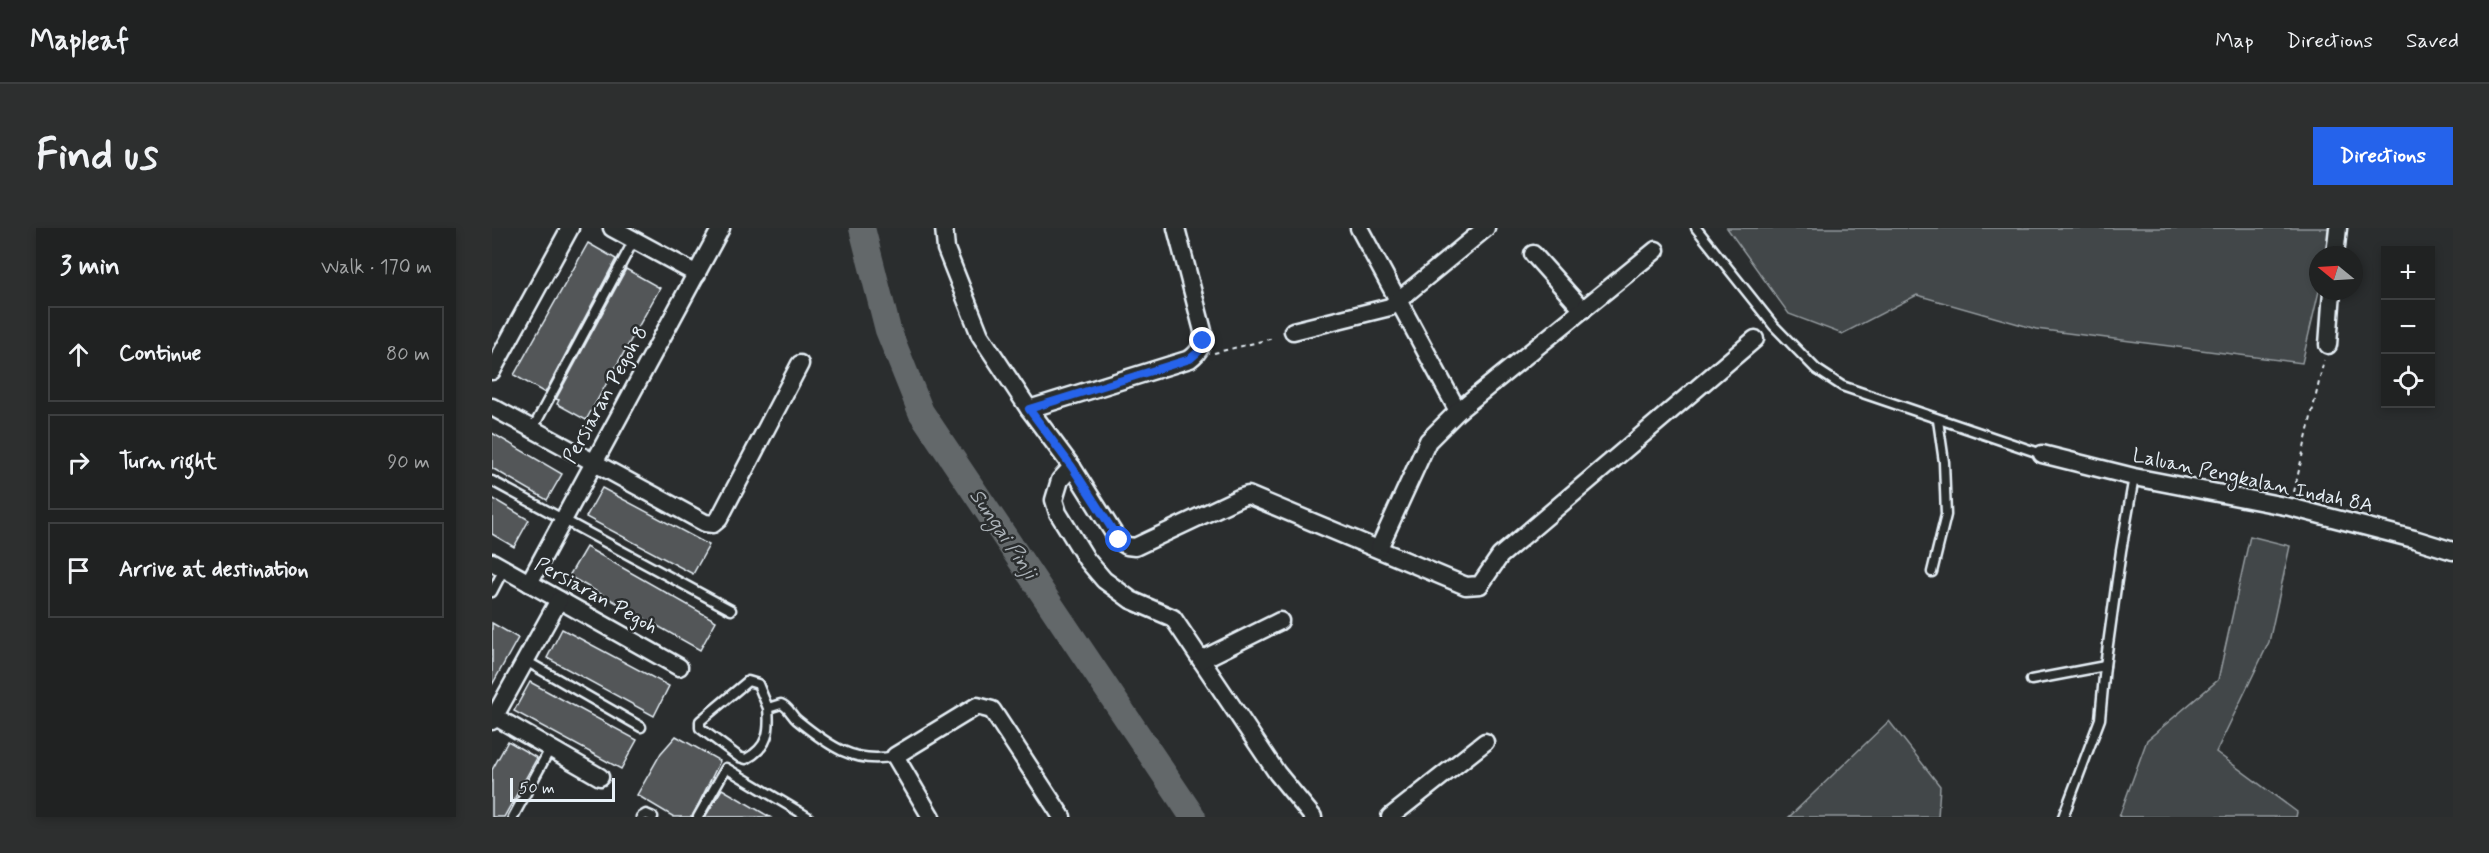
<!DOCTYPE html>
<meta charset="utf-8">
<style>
:root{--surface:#202222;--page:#2d2f2f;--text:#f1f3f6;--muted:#a2a4a5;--line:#3d3f40;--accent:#2563eb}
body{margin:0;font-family:Mynerve,sans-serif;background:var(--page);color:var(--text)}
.controls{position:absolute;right:18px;top:18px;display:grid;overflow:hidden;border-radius:0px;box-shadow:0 3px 9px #0003}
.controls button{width:54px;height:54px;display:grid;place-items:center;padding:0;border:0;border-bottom:2px solid var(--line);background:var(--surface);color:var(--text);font:30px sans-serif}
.compass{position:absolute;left:1817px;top:18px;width:54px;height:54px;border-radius:50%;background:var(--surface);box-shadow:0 3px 9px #0003;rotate:288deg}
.scale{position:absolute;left:18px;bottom:15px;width:105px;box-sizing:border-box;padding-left:6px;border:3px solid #e8f1f8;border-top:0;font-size:16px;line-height:21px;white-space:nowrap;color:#e8f1f8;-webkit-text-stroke:4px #2a2d2e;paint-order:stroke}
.stop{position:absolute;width:18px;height:18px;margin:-14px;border:4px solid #2563eb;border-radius:50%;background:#fff}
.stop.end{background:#2563eb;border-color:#fff;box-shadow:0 2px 6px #0008}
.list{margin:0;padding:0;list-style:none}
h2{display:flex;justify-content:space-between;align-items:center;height:78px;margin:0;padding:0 24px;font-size:26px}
h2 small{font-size:20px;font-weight:400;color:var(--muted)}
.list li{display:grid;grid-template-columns:39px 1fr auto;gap:18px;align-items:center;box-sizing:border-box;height:96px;margin:0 12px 12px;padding:0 12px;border:2px solid var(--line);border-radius:0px}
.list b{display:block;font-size:22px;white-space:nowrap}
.list em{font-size:20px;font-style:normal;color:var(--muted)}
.icon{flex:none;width:33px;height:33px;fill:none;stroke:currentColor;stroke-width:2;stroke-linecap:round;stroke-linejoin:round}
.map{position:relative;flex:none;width:1961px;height:589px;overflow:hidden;border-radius:0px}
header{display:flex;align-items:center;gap:36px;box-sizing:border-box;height:84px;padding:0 30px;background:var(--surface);border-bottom:2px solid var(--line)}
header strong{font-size:28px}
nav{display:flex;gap:33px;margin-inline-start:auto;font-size:21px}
.intro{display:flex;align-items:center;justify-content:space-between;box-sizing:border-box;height:144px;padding:0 36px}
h1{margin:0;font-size:42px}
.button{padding:15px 27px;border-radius:0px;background:var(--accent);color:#fff;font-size:21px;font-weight:700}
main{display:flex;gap:36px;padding:0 36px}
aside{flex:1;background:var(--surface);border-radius:0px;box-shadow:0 3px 9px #0003}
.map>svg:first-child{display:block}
.green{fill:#424648;stroke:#959ca0;stroke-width:1.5}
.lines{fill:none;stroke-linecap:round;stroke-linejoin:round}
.river{stroke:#63686b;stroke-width:26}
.building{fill:#535759;stroke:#e8f1f8;stroke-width:1.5}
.lane-casing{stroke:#e8f1f8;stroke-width:13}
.street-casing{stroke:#e8f1f8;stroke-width:21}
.path{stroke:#e8f1f8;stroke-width:2;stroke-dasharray:4.5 4.5;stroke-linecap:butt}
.lane{stroke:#2a2d2e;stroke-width:8}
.street{stroke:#2a2d2e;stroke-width:16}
.route{stroke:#2563eb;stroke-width:8}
.labels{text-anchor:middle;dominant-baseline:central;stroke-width:5;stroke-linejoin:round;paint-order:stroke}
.street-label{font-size:20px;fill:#e8f1f8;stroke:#2a2d2e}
.water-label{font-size:21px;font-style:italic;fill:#acb3b9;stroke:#2a2d2e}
</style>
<header>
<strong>Mapleaf</strong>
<nav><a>Map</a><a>Directions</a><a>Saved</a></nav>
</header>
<div class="intro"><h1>Find us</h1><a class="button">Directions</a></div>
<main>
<aside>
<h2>3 min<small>Walk · 170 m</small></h2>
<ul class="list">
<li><svg class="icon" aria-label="ahead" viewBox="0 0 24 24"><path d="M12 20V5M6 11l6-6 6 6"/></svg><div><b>Continue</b></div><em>80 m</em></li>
<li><svg class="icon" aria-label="right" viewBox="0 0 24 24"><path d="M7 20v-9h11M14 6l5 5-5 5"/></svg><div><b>Turn right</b></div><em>90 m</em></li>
<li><svg class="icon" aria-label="arrive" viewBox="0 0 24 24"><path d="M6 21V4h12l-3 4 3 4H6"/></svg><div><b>Arrive at destination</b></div></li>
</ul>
</aside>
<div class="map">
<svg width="1961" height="589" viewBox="0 0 1961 589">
<rect width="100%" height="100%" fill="#2a2d2e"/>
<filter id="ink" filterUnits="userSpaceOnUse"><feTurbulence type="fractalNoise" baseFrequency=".0167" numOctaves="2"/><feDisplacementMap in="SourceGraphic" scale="12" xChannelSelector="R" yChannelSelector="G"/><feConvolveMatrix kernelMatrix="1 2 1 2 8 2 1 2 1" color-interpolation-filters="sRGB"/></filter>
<g filter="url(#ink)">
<!-- green -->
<g class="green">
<polygon points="1235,0 1841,0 1835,27 1826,27 1827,63 1810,135 1544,101 1425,67 1350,106 1297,86"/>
<polygon points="1758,308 1798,318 1777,414 1724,524 1805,584 1804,589 1627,589 1655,512 1726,452"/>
<polygon points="1397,493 1448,558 1446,589 1297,589"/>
</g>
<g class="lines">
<!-- river -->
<polyline class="river" points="370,0 396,102 429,184 701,589"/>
</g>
<!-- building -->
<g class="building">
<polygon points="96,15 124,31 53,165 22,147"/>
<polygon points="134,41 168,60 94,192 65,176 67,172 64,171"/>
<polygon points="0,205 70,246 55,272 0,240"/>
<polygon points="110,260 217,317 201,346 94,289"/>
<polygon points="0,270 37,292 22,319 0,306"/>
<polygon points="94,319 224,393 208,422 77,348"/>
<polygon points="0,395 26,410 0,457"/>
<polygon points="70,401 177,458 162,488 55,430"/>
<polygon points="38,454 145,512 129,541 22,483"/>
<polygon points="184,508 228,533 200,589 182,589 145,567 169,525"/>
<polygon points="16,513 45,530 12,589 0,589 0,542"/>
<polygon points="230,561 278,589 213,589"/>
</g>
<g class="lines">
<defs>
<g id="lane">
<polyline points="1204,0 1282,98 1324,141 1350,158 1550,226"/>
<polyline points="40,202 142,12"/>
<polyline points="0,253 239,382"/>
<polyline points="1440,344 1454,287 1452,234 1446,192"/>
<polyline points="0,364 12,341"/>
<polyline points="34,433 149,499"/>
<polyline points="1539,452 1613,438"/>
<path d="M276,480L266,456L256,453L208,493V500L247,529L254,531C277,519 278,502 276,480L289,476C297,479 299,487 305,492C336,517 362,537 403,528"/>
<polyline points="21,589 58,521"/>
<polyline points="149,589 154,586 161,589"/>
<polyline points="206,589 234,540 316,589"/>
<polyline points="1571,589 1608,491 1613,438 1629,323 1642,249"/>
</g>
<g id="street">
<polyline points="120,0 205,46"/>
<path d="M452,0L454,21L488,107L537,181L698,131C709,123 711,115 711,103L684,0"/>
<polyline points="867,0 966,183"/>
<polyline points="1041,26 1091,82"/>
<polyline points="1843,27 1846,0"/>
<polyline points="801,103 898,79 994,0"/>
<polyline points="1836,117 1840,63"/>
<polyline points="0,143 78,0"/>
<polyline points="0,179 213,295 221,296 227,291 308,136"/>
<polyline points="537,181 580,239 626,312 635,318 643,319 747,270 756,267 974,358 988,357 1008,328 1263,111"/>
<polyline points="1550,226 1642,249 1798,279 1922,311 1961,323"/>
<polyline points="580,239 568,252 562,272 566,285 595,332 612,352 639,372 681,390 785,545 821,589"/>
<polyline points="887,320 936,213 966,183 1164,22"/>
<polyline points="0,334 187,439"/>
<polyline points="37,355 229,0"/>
<polyline points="709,432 788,393"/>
<polyline points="2,488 108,549"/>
<polyline points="0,493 67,372"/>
<polyline points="439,589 403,528 485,478 500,482 570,589"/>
<polyline points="898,589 993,514"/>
</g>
</defs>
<!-- lane casing -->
<use href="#lane" class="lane-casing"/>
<!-- street casing -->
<use href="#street" class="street-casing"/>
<!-- path -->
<g class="path">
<polyline points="722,125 782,110"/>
<polyline points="1802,264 1832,132"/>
</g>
<!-- lane -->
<use href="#lane" class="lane"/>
<!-- street -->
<use href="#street" class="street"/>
</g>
</g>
<g class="lines" filter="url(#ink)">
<!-- route -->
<polyline class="route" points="627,312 580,239 537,181 698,131 707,123 711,113"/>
</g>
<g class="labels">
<!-- street labels -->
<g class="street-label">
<text transform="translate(114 167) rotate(-61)">Persiaran Pegoh 8</text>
<text transform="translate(1761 253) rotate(12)">Laluan Pengkalan Indah 8A</text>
<text transform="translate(104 368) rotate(29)">Persiaran Pegoh</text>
</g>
<!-- water labels -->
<g class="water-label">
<text transform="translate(511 306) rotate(56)">Sungai Pinji</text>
</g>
</g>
</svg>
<div class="controls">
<button>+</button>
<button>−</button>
<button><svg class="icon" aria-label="locate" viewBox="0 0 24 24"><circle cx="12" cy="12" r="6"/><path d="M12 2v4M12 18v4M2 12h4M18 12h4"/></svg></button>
</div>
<svg class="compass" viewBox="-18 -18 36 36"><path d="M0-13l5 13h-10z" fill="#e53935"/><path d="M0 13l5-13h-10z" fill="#a2a4a5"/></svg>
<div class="scale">50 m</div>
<div class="stop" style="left:627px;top:312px"></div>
<div class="stop end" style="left:711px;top:113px"></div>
</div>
</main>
